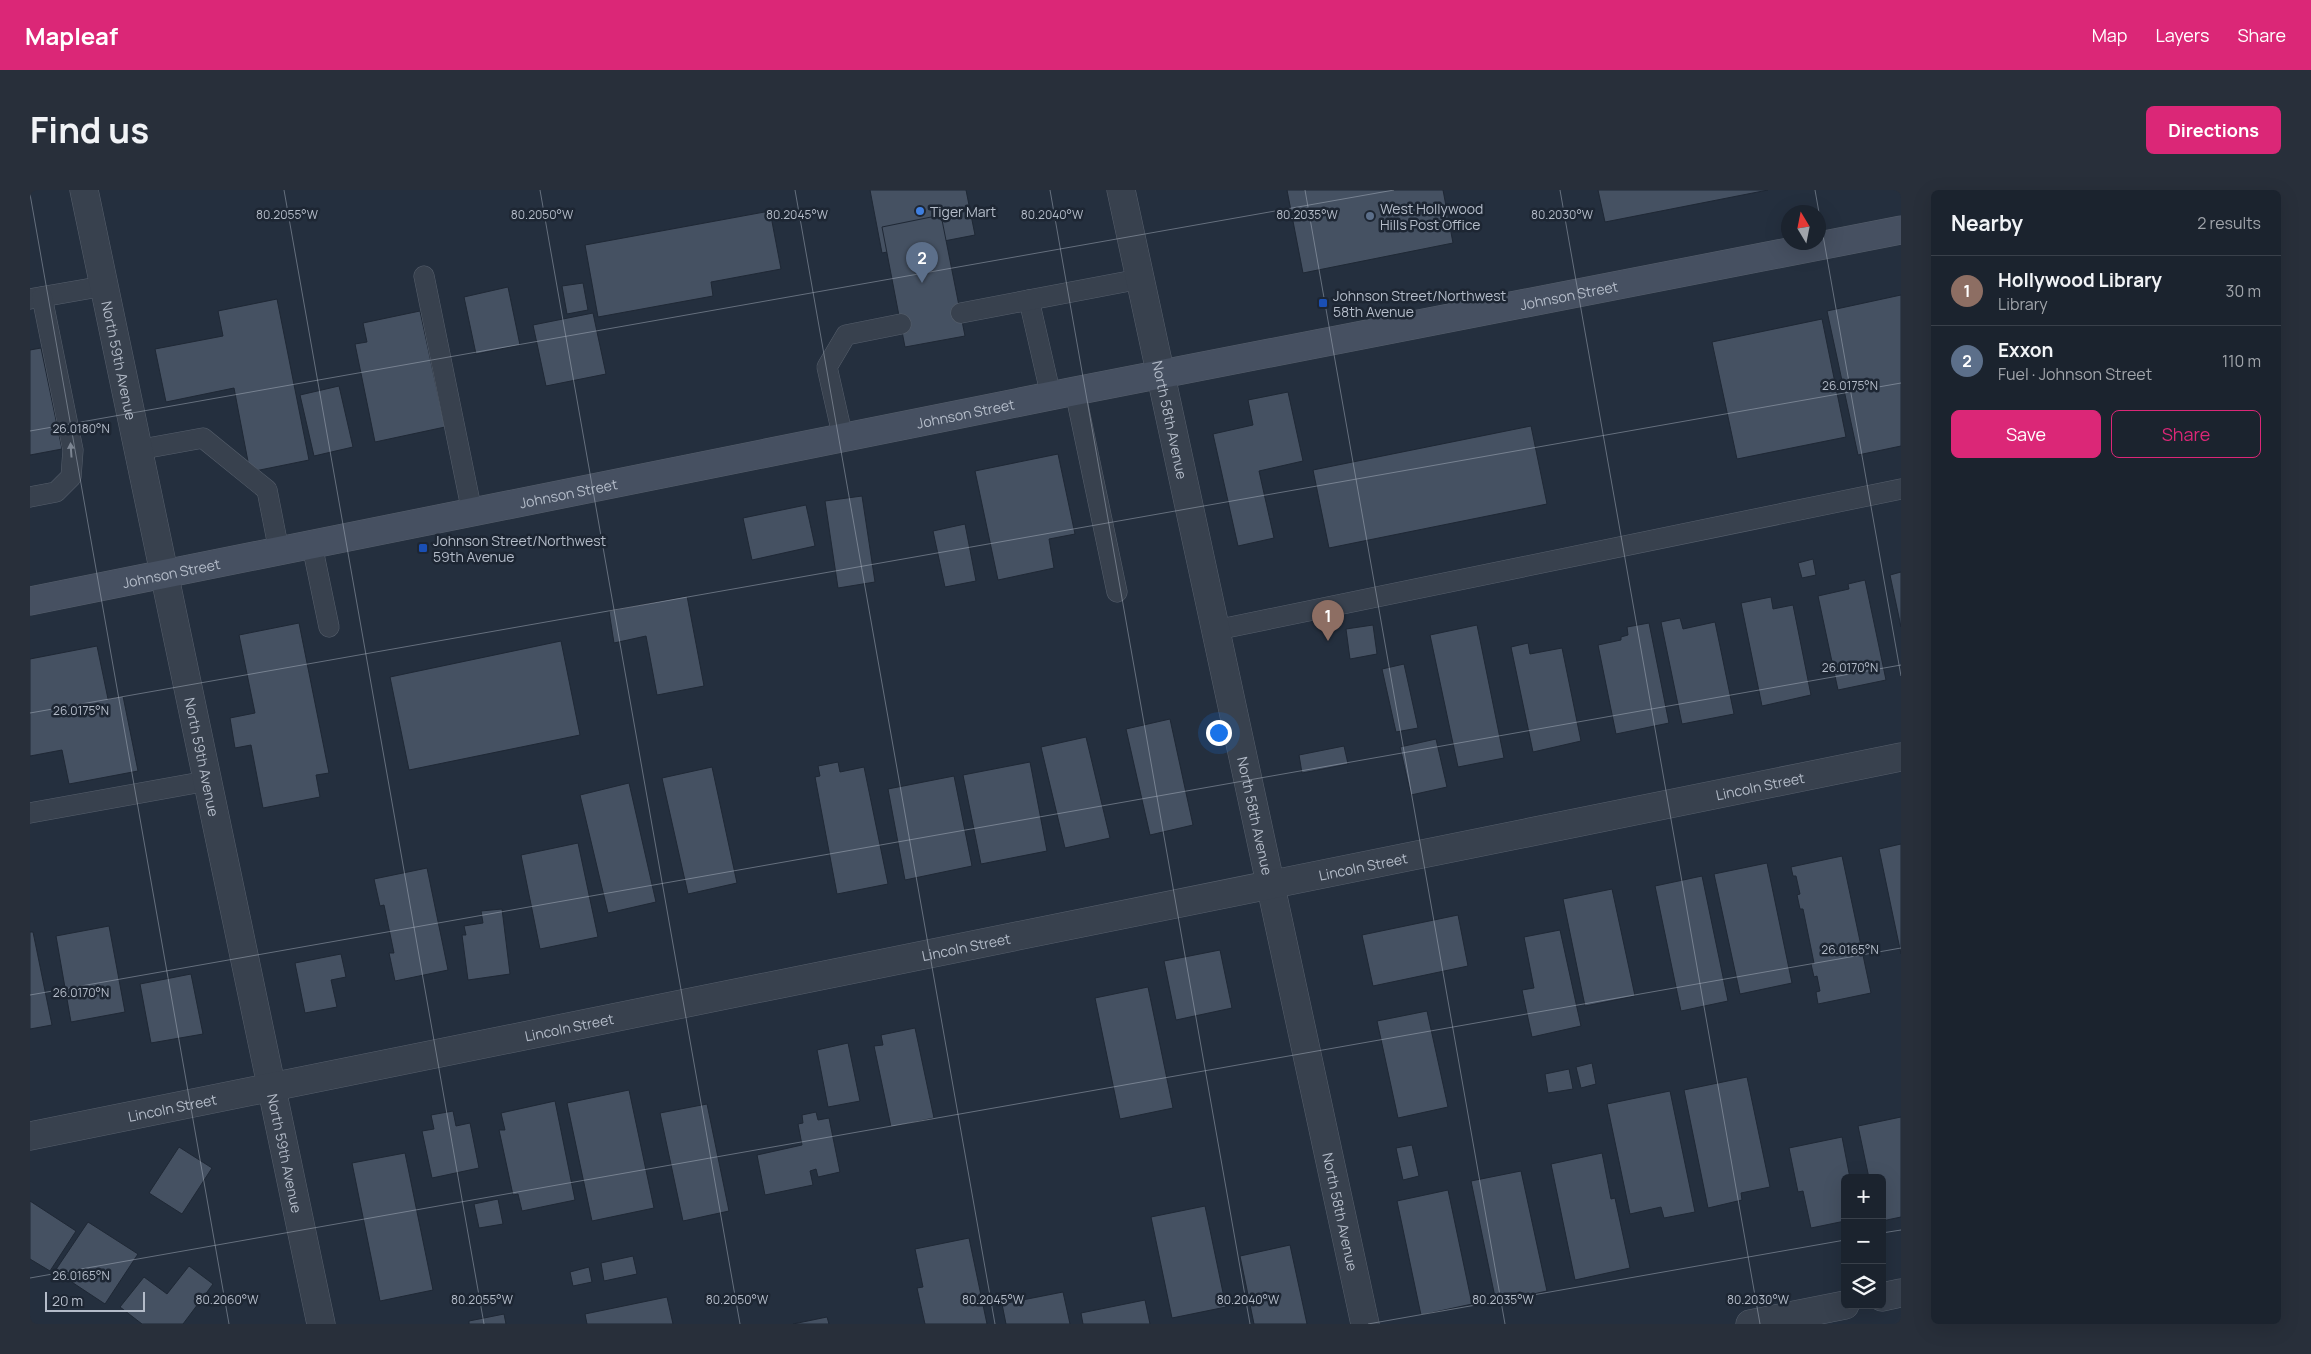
<!DOCTYPE html>
<meta charset="utf-8">
<style>
:root{--surface:#1b232e;--page:#282f3a;--text:#f1f3f6;--muted:#a0a4aa;--line:#39404a;--accent:#db2777}
body{margin:0;font-family:Manrope,sans-serif;background:var(--page);color:var(--text)}
.controls{position:absolute;right:15px;bottom:15px;display:grid;overflow:hidden;border-radius:8px;box-shadow:0 5px 20px #0002}
.controls button{width:45px;height:45px;display:grid;place-items:center;padding:0;border:0;border-bottom:1px solid var(--line);background:var(--surface);color:var(--text);font:25px sans-serif}
.compass{position:absolute;left:1751px;top:15px;width:45px;height:45px;border-radius:50%;background:var(--surface);box-shadow:0 5px 20px #0002;rotate:350deg}
.scale{position:absolute;left:15px;bottom:12px;width:100px;box-sizing:border-box;padding-left:5px;border:2px solid #b4bcc9;border-top:0;font-size:14px;line-height:18px;white-space:nowrap;color:#b4bcc9;-webkit-text-stroke:4px #1d2633;paint-order:stroke}
.you{position:absolute;left:1188px;top:542px;width:18px;height:18px;margin:-12px;border:4px solid #fff;border-radius:50%;background:#1a73e8;box-shadow:0 0 0 8px #1a73e833}
.badge{display:grid;place-items:center;width:32px;height:32px;border-radius:50%;background:var(--accent);color:#fff;font-size:16px;font-weight:700}
.pin{position:absolute;translate:-50% -41px;filter:drop-shadow(0 1px 2px #0008)}
.pin::after{content:'';position:absolute;top:26px;width:18px;height:15px;background:inherit;clip-path:polygon(0 0,100% 0,50% 100%)}
.list{margin:0;padding:0;list-style:none}
h2{display:flex;justify-content:space-between;align-items:center;height:65px;margin:0;padding:0 20px;font-size:21px}
h2 small{font-size:16px;font-weight:400;color:var(--muted)}
.list li{display:grid;grid-template-columns:32px 1fr auto;gap:15px;align-items:center;box-sizing:border-box;height:70px;padding:0 20px;border-top:1px solid var(--line)}
.list b{display:block;font-size:19px;white-space:nowrap}
.list p{margin:0;font-size:16px;white-space:nowrap;color:var(--muted)}
.list em{font-size:16px;font-style:normal;color:var(--muted)}
.actions{display:flex;gap:10px;padding:15px 20px}
.actions a{flex:1;padding:11px 0;border:1px solid var(--accent);border-radius:8px;text-align:center;font-size:18px;color:var(--accent)}
.actions .main{background:var(--accent);color:#fff}
.icon{flex:none;width:28px;height:28px;fill:none;stroke:currentColor;stroke-width:2;stroke-linecap:round;stroke-linejoin:round}
.map{position:relative;flex:none;width:1871px;height:1134px;overflow:hidden;border-radius:8px}
header{display:flex;align-items:center;gap:30px;box-sizing:border-box;height:70px;padding:0 25px;background:var(--accent);color:#fff}
header strong{font-size:24px}
nav{display:flex;gap:28px;margin-inline-start:auto;font-size:18px}
.intro{display:flex;align-items:center;justify-content:space-between;box-sizing:border-box;height:120px;padding:0 30px}
h1{margin:0;font-size:35px}
.button{padding:12px 22px;border-radius:8px;background:var(--accent);color:#fff;font-size:18px;font-weight:700}
main{display:flex;gap:30px;padding:0 30px}
aside{flex:1;background:var(--surface);border-radius:8px;box-shadow:0 5px 20px #0002}
.map>svg:first-child{display:block}
.building{fill:#455162;stroke:#1f2835}
.lines{fill:none;stroke-linecap:round;stroke-linejoin:round}
.lane-casing{stroke:#565f6c;stroke-width:21}
.street-casing{stroke:#565f6c;stroke-width:29}
.secondary-casing{stroke:#565f6c;stroke-width:29}
.lane{stroke:#38414e;stroke-width:20}
.street{stroke:#38414e;stroke-width:28}
.secondary{stroke:#465061;stroke-width:28}
.oneway{fill:#7c8592}
.ticks{fill:none;stroke:#b4bcc9;stroke-width:1;stroke-opacity:0.45}
.shop-dot{fill:#3f7fe0;stroke:#1d2633;stroke-width:2}
.service-dot{fill:#5c6f8a;stroke:#1d2633;stroke-width:2}
.transit-dot{fill:#1a4fb4;stroke:#1d2633;stroke-width:2}
.labels{text-anchor:middle;dominant-baseline:central;stroke-width:5;stroke-linejoin:round;paint-order:stroke}
.poi-label{font-size:14px;fill:#b4bcc9;stroke:#1d2633;text-anchor:start}
.street-label{font-size:14px;fill:#b4bcc9;stroke:#1d2633}
.ticks-label{font-size:12px;text-anchor:middle;fill:#b4bcc9;stroke:#1d2633;stroke-width:5;stroke-linejoin:round;paint-order:stroke}
</style>
<header>
<strong>Mapleaf</strong>
<nav><a>Map</a><a>Layers</a><a>Share</a></nav>
</header>
<div class="intro"><h1>Find us</h1><a class="button">Directions</a></div>
<main>
<div class="map">
<svg width="1871" height="1134" viewBox="0 0 1871 1134">
<rect width="100%" height="100%" fill="#242f3e"/>
<!-- building -->
<g class="building">
<polygon points="840,0 936,0 945,45 852,63"/>
<polygon points="1257,0 1413,0 1423,53 1273,83"/>
<polygon points="1568,0 1738,0 1575,32"/>
<polygon points="740,21 751,79 681,92 683,106 568,127 555,55"/>
<polygon points="911,25 935,146 875,157 852,37"/>
<polygon points="553,93 558,120 537,124 532,96"/>
<polygon points="478,97 490,155 446,164 434,107"/>
<polygon points="1871,105 1871,256 1828,265 1797,121"/>
<polygon points="247,109 279,270 220,282 204,198 136,212 125,159 193,146 188,121"/>
<polygon points="390,121 415,237 345,252 325,154 337,152 333,133"/>
<polygon points="563,123 576,184 516,196 503,135"/>
<polygon points="1792,129 1816,247 1707,269 1682,152"/>
<polygon points="11,158 32,259 0,265 0,160"/>
<polygon points="309,196 323,257 284,266 270,205"/>
<polygon points="1258,202 1273,271 1229,281 1244,348 1208,356 1183,244 1223,235 1218,210"/>
<polygon points="1501,236 1517,314 1299,358 1283,280"/>
<polygon points="1028,264 1045,344 1019,349 1024,378 968,390 945,281"/>
<polygon points="832,306 845,392 808,398 795,311"/>
<polygon points="776,315 785,356 722,370 713,328"/>
<polygon points="935,334 946,391 915,397 903,341"/>
<polygon points="1783,369 1786,385 1772,388 1768,373"/>
<polygon points="1871,382 1871,437 1860,385"/>
<polygon points="1835,390 1856,490 1808,500 1788,406 1819,399 1818,394"/>
<polygon points="657,406 674,496 627,505 616,446 584,453 579,421"/>
<polygon points="1741,407 1743,419 1763,415 1781,505 1732,516 1711,413"/>
<polygon points="1650,428 1653,439 1685,432 1704,524 1652,534 1631,432"/>
<polygon points="269,433 299,583 286,585 290,607 233,618 221,555 205,558 200,528 225,523 209,445"/>
<polygon points="1619,433 1639,533 1586,544 1568,455 1591,450 1591,447 1598,445 1597,437"/>
<polygon points="1343,435 1347,464 1320,469 1316,439"/>
<polygon points="1447,435 1474,568 1428,577 1400,445"/>
<polygon points="531,451 550,545 379,580 360,487"/>
<polygon points="1498,453 1500,464 1532,458 1551,551 1503,562 1481,457"/>
<polygon points="67,456 78,509 93,506 108,581 39,594 32,560 0,566 0,469"/>
<polygon points="1374,474 1388,538 1366,542 1352,479"/>
<polygon points="1140,529 1163,635 1120,645 1096,539"/>
<polygon points="1056,547 1080,648 1035,658 1011,557"/>
<polygon points="1406,549 1417,597 1381,605 1370,557"/>
<polygon points="1314,556 1318,574 1272,583 1269,565"/>
<polygon points="808,572 810,582 834,577 858,694 807,704 785,587 790,586 788,576"/>
<polygon points="1000,572 1017,661 951,674 933,585"/>
<polygon points="682,577 707,693 658,704 632,588"/>
<polygon points="924,586 942,676 875,690 858,599"/>
<polygon points="599,593 626,712 578,723 550,605"/>
<polygon points="548,653 568,747 510,759 491,665"/>
<polygon points="1871,654 1871,764 1849,659"/>
<polygon points="1812,666 1841,803 1788,814 1786,802 1790,801 1787,786 1784,787 1781,774 1784,773 1773,719 1770,719 1767,705 1770,704 1766,686 1763,686 1761,677"/>
<polygon points="1737,673 1762,793 1710,804 1684,684"/>
<polygon points="397,678 418,780 365,791 359,763 364,763 354,715 350,716 344,689"/>
<polygon points="1672,686 1698,811 1651,821 1625,696"/>
<polygon points="1582,699 1605,806 1555,816 1533,709"/>
<polygon points="472,719 480,784 438,790 432,745 436,745 434,736 453,733 451,721"/>
<polygon points="1428,725 1438,776 1343,796 1332,745"/>
<polygon points="79,736 95,822 41,832 26,746"/>
<polygon points="1530,740 1551,836 1502,847 1492,800 1504,798 1494,747"/>
<polygon points="0,742 3,742 22,835 0,839"/>
<polygon points="1190,760 1202,818 1146,830 1134,771"/>
<polygon points="311,764 316,787 301,790 307,817 275,823 265,773"/>
<polygon points="161,784 173,844 121,853 110,794"/>
<polygon points="1118,797 1143,918 1090,929 1065,808"/>
<polygon points="1397,821 1418,917 1368,928 1347,831"/>
<polygon points="885,838 904,928 861,937 844,856 853,855 851,845"/>
<polygon points="818,853 830,911 798,917 787,860"/>
<polygon points="1562,873 1566,894 1551,898 1546,877"/>
<polygon points="1539,879 1543,899 1518,903 1515,884"/>
<polygon points="1717,887 1740,997 1711,1003 1712,1010 1678,1018 1654,900"/>
<polygon points="599,900 624,1018 562,1031 537,913"/>
<polygon points="1640,901 1665,1022 1634,1028 1631,1017 1600,1024 1577,914"/>
<polygon points="525,911 545,1010 492,1021 488,1004 483,1005 469,940 475,940 471,923"/>
<polygon points="677,914 699,1021 653,1031 630,923"/>
<polygon points="423,921 426,936 440,933 449,978 402,988 392,941 404,939 401,925"/>
<polygon points="786,922 788,930 799,928 810,982 788,987 786,979 780,981 783,995 735,1005 727,965 772,955 768,934 773,933 772,925"/>
<polygon points="1871,927 1871,1027 1852,1031 1852,988 1839,988 1828,936"/>
<polygon points="1812,947 1820,988 1815,988 1815,1031 1781,1038 1773,1001 1768,1002 1759,958"/>
<polygon points="1382,955 1389,986 1373,990 1366,958"/>
<polygon points="149,957 182,978 152,1024 119,1003"/>
<polygon points="375,963 403,1100 350,1111 322,973"/>
<polygon points="1572,963 1581,1009 1585,1008 1600,1078 1545,1090 1521,974"/>
<polygon points="1491,981 1517,1101 1466,1112 1441,991"/>
<polygon points="1418,1000 1442,1114 1391,1125 1367,1011"/>
<polygon points="468,1009 473,1034 449,1038 444,1014"/>
<polygon points="0,1011 46,1041 20,1081 0,1069"/>
<polygon points="1175,1016 1196,1117 1142,1128 1121,1027"/>
<polygon points="58,1032 108,1064 75,1114 25,1081"/>
<polygon points="939,1048 957,1134 895,1134 887,1098 893,1097 885,1059"/>
<polygon points="1260,1055 1277,1134 1224,1134 1210,1066"/>
<polygon points="603,1066 607,1084 574,1091 571,1073"/>
<polygon points="159,1076 183,1094 153,1134 112,1134 90,1117 114,1087 137,1104"/>
<polygon points="559,1077 562,1092 543,1096 540,1082"/>
<polygon points="1033,1102 1040,1134 976,1134 972,1114"/>
<polygon points="637,1107 643,1134 557,1134 555,1124"/>
<polygon points="1115,1110 1120,1134 1053,1134 1051,1123"/>
<polygon points="474,1124 476,1134 439,1134 439,1131"/>
<polygon points="797,1127 799,1134 763,1134"/>
</g>
<g class="lines">
<defs>
<g id="lane">
<polyline points="394,86 442,322"/>
<polyline points="0,109 74,96"/>
<polyline points="999,110 1021,206"/>
<polyline points="931,123 1110,89"/>
<polyline points="1045,201 1087,402"/>
<polyline points="813,248 797,177 816,145 871,134"/>
<polyline points="107,260 173,248 237,300 249,361"/>
<polyline points="0,307 26,302 41,287 43,260 12,107"/>
<polyline points="282,355 299,437"/>
<polyline points="1186,440 1871,299"/>
<polyline points="0,623 177,591"/>
</g>
<g id="street">
<path id="s1" d="M54,0L291,1134"/>
<path id="s2" d="M1091,0L1335,1134"/>
<path id="s3" d="M0,946L1871,567"/>
<polyline points="1852,1107 1871,1103"/>
<polyline points="1720,1134 1815,1115"/>
</g>
<g id="secondary">
<path id="s4" d="M0,411L1045,201L1871,40"/>
</g>
</defs>
<!-- lane casing -->
<use href="#lane" class="lane-casing"/>
<!-- street casing -->
<use href="#street" class="street-casing"/>
<!-- secondary casing -->
<use href="#secondary" class="secondary-casing"/>
<!-- lane -->
<use href="#lane" class="lane"/>
<!-- street -->
<use href="#street" class="street"/>
<!-- secondary -->
<use href="#secondary" class="secondary"/>
</g>
<!-- one-way arrows -->
<defs><path id="oneway-solid" d="M-6-.8H1V-3.2L6.5 0L1 3.2V.8H-6Z" transform="scale(1.25)"/></defs>
<use class="oneway" href="#oneway-solid" transform="translate(41 260) rotate(-94)"/>
<!-- ticks -->
<path class="ticks" d="M254,0L454,1134M510,0L710,1134M765,0L965,1134M1020,0L1220,1134M1275,0L1475,1134M1530,0L1730,1134M1785,0L1871,486M0,4L199,1134M0,241L1364,0M0,523L1871,193M0,805L1871,475M1852,1043L1871,1040M0,1088L1871,758M1338,1134L1815,1050"/>
<!-- markers -->
<circle class="shop-dot" cx="890" cy="21" r="5"/>
<circle class="service-dot" cx="1340" cy="26" r="5"/>
<g class="transit-dot">
<rect x="1288" y="108" width="10" height="10" rx="2.5"/>
<rect x="388" y="353" width="10" height="10" rx="2.5"/>
</g>
<g class="labels">
<!-- poi labels -->
<g class="poi-label">
<text x="1350" y="18">West Hollywood<tspan x="1350" dy="16">Hills Post Office</tspan></text>
<text x="900" y="21">Tiger Mart</text>
<text x="1303" y="105">Johnson Street/Northwest<tspan x="1303" dy="16">58th Avenue</tspan></text>
<text x="403" y="350">Johnson Street/Northwest<tspan x="403" dy="16">59th Avenue</tspan></text>
</g>
<!-- street labels -->
<g class="street-label">
<text stroke="none"><textPath href="#s4" startOffset="1569">Johnson Street</textPath></text>
<text stroke="none"><textPath href="#s1" startOffset="174">North 59th Avenue</textPath></text>
<text stroke="none"><textPath href="#s4" startOffset="954">Johnson Street</textPath></text>
<text stroke="none"><textPath href="#s2" startOffset="235">North 58th Avenue</textPath></text>
<text stroke="none"><textPath href="#s4" startOffset="549">Johnson Street</textPath></text>
<text stroke="none"><textPath href="#s4" startOffset="144">Johnson Street</textPath></text>
<text stroke="none"><textPath href="#s1" startOffset="579">North 59th Avenue</textPath></text>
<text stroke="none"><textPath href="#s3" startOffset="1765">Lincoln Street</textPath></text>
<text stroke="none"><textPath href="#s2" startOffset="640">North 58th Avenue</textPath></text>
<text stroke="none"><textPath href="#s3" startOffset="1360">Lincoln Street</textPath></text>
<text stroke="none"><textPath href="#s3" startOffset="955">Lincoln Street</textPath></text>
<text stroke="none"><textPath href="#s3" startOffset="550">Lincoln Street</textPath></text>
<text stroke="none"><textPath href="#s3" startOffset="145">Lincoln Street</textPath></text>
<text stroke="none"><textPath href="#s1" startOffset="984">North 59th Avenue</textPath></text>
<text stroke="none"><textPath href="#s2" startOffset="1045">North 58th Avenue</textPath></text>
</g>
</g>
<g class="ticks-label">
<text x="257" y="29">80.2055°W</text>
<text x="512" y="29">80.2050°W</text>
<text x="767" y="29">80.2045°W</text>
<text x="1022" y="29">80.2040°W</text>
<text x="1277" y="29">80.2035°W</text>
<text x="1532" y="29">80.2030°W</text>
<text x="1820" y="200">26.0175°N</text>
<text x="51" y="243">26.0180°N</text>
<text x="1820" y="482">26.0170°N</text>
<text x="51" y="525">26.0175°N</text>
<text x="1820" y="764">26.0165°N</text>
<text x="51" y="807">26.0170°N</text>
<text x="51" y="1090">26.0165°N</text>
<text x="197" y="1114">80.2060°W</text>
<text x="452" y="1114">80.2055°W</text>
<text x="707" y="1114">80.2050°W</text>
<text x="963" y="1114">80.2045°W</text>
<text x="1218" y="1114">80.2040°W</text>
<text x="1473" y="1114">80.2035°W</text>
<text x="1728" y="1114">80.2030°W</text>
</g>
</svg>
<div class="controls">
<button>+</button>
<button>−</button>
<button><svg class="icon" aria-label="layers" viewBox="0 0 24 24"><path d="M12 4l9 5-9 5-9-5zM3 14l9 5 9-5"/></svg></button>
</div>
<svg class="compass" viewBox="-18 -18 36 36"><path d="M0-13l5 13h-10z" fill="#e53935"/><path d="M0 13l5-13h-10z" fill="#a0a4aa"/></svg>
<div class="scale">20 m</div>
<div class="you"></div>
<div class="pin badge" style="left:1298px;top:451px;background:#8d6e63">1</div>
<div class="pin badge" style="left:892px;top:93px;background:#5c6f8a">2</div>
</div>
<aside>
<h2>Nearby<small>2 results</small></h2>
<ul class="list">
<li><span class="badge" style="background:#8d6e63">1</span><div><b>Hollywood Library</b><p>Library</p></div><em>30 m</em></li>
<li><span class="badge" style="background:#5c6f8a">2</span><div><b>Exxon</b><p>Fuel · Johnson Street</p></div><em>110 m</em></li>
</ul>
<div class="actions"><a class="main">Save</a><a>Share</a></div>
</aside>
</main>
